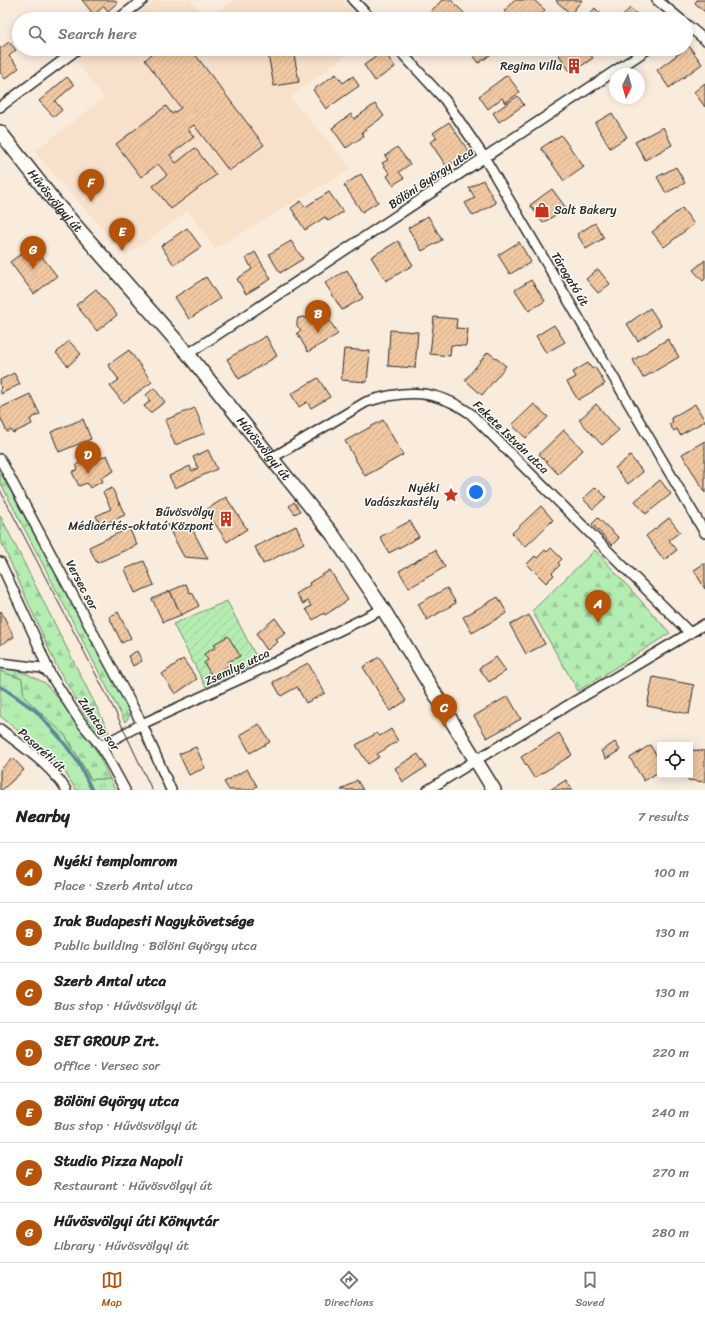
<!DOCTYPE html>
<meta charset="utf-8">
<style>
:root{--surface:#fff;--page:#f2f2f2;--text:#222;--muted:#767676;--line:#e0e0e0;--accent:#b45309}
body{margin:0;font-family:Sriracha,sans-serif;background:var(--page);color:var(--text)}
.controls{position:absolute;right:12px;bottom:12px;display:grid;overflow:hidden;border-radius:0px;box-shadow:0 2px 10px #0003}
.controls button{width:36px;height:36px;display:grid;place-items:center;padding:0;border:0;border-bottom:1px solid var(--line);background:var(--surface);color:var(--text);font:20px sans-serif}
.compass{position:absolute;left:609px;top:68px;width:36px;height:36px;border-radius:50%;background:var(--surface);box-shadow:0 2px 10px #0003;rotate:185deg}
.you{position:absolute;left:476px;top:492px;width:14px;height:14px;margin:-10px;border:3px solid #fff;border-radius:50%;background:#1a73e8;box-shadow:0 0 0 6px #1a73e833}
.badge{display:grid;place-items:center;width:26px;height:26px;border-radius:50%;background:var(--accent);color:#fff;font-size:13px;font-weight:700}
.pin{position:absolute;translate:-50% -33px;filter:drop-shadow(0 1px 2px #0008)}
.pin::after{content:'';position:absolute;top:21px;width:14px;height:12px;background:inherit;clip-path:polygon(0 0,100% 0,50% 100%)}
.list{margin:0;padding:0;list-style:none}
h2{display:flex;justify-content:space-between;align-items:center;height:52px;margin:0;padding:0 16px;font-size:17px}
h2 small{font-size:13px;font-weight:400;color:var(--muted)}
.list li{display:grid;grid-template-columns:26px 1fr auto;gap:12px;align-items:center;box-sizing:border-box;height:60px;padding:0 16px;border-top:1px solid var(--line)}
.list b{display:block;font-size:15px;white-space:nowrap}
.list p{margin:0;font-size:13px;white-space:nowrap;color:var(--muted)}
.list em{font-size:13px;font-style:normal;color:var(--muted)}
.icon{flex:none;width:22px;height:22px;fill:none;stroke:currentColor;stroke-width:2;stroke-linecap:round;stroke-linejoin:round}
.map{position:relative;flex:none;width:705px;height:790px;overflow:hidden}
.search{position:absolute;background:var(--surface);box-shadow:0 2px 10px #0003;left:12px;right:12px;top:12px;height:44px;display:flex;align-items:center;gap:10px;box-sizing:border-box;padding:0 14px;border-radius:22px;color:var(--muted);font-size:15px}
.sheet{height:472px;background:var(--surface)}
nav{display:flex;justify-content:space-around;align-items:center;box-sizing:border-box;height:56px;border-top:1px solid var(--line);background:var(--surface);font-size:11px;color:var(--muted)}
nav a{display:grid;justify-items:center;gap:2px}
nav .on{color:var(--accent)}
.map>svg:first-child{display:block}
.built{fill:#f7e1cb}
.grass{fill:url(#grass-tufts);stroke:#708c6e}
.forest{fill:url(#forest-firs);stroke:#708c6e}
.garden{fill:url(#garden-furrows);stroke:#708c6e}
.lines{fill:none;stroke-linecap:round;stroke-linejoin:round}
.stream{stroke:#5f8699;stroke-width:3.5}
.building{fill:url(#building-hatch);stroke:#2b2b2b}
.minor-casing{stroke:#2b2b2b;stroke-width:12}
.secondary-casing{stroke:#2b2b2b;stroke-width:16}
.minor{stroke:#fdfcf7;stroke-width:9}
.secondary{stroke:#fdfcf7;stroke-width:13}
.tram{stroke:#2b2b2b;stroke-width:1}
.labels{text-anchor:middle;dominant-baseline:central;stroke-width:3;stroke-linejoin:round;paint-order:stroke}
.poi-label{font-size:12px;fill:#2b2b2b;stroke:#fdfcf7;text-anchor:end}
.street-label{font-size:12px;fill:#2b2b2b;stroke:#fdfcf7}
</style>
<div class="map">
<svg width="705" height="790" viewBox="0 0 705 790">
<defs>
<pattern id="grass-tufts" width="24" height="20" patternUnits="userSpaceOnUse"><rect width="24" height="20" fill="#b4edb2"/><path d="M3 7l-1-3M5 7V3M7 7l1-3M15 17l-1-3M17 17v-4M19 17l1-3" fill="none" stroke="#9bcb99"/></pattern>
<pattern id="forest-firs" width="22" height="20" patternUnits="userSpaceOnUse"><rect width="22" height="20" fill="#b4edb2"/><path d="M5 1l3.5 6h-7zM16 11l3.5 6h-7z" fill="#9bcb99"/></pattern>
<pattern id="garden-furrows" width="10" height="10" patternUnits="userSpaceOnUse"><rect width="10" height="10" fill="#b4edb2"/><path d="M-1 1l2-2M0 10L10 0M9 11l2-2" fill="none" stroke="#9bcb99"/></pattern>
<pattern id="building-hatch" width="6" height="6" patternUnits="userSpaceOnUse"><rect width="6" height="6" fill="#f1c8a1"/><path d="M-1 1l2-2M0 6l6-6M5 7l2-2" fill="none" stroke="#cfac8b"/></pattern>
</defs>
<rect width="100%" height="100%" fill="#f9ecdd"/>
<filter id="ink" filterUnits="userSpaceOnUse"><feTurbulence type="fractalNoise" baseFrequency=".025" numOctaves="2"/><feDisplacementMap in="SourceGraphic" scale="8" xChannelSelector="R" yChannelSelector="G"/><feConvolveMatrix kernelMatrix="1 2 1 2 8 2 1 2 1" color-interpolation-filters="sRGB"/></filter>
<g filter="url(#ink)">
<!-- built -->
<g class="built">
<polygon points="156,0 190,0 207,19 131,19"/>
<polygon points="234,0 342,0 360,19 210,19"/>
<polygon points="90,49 354,49 290,97 351,168 215,249 188,211 126,256 34,151 104,98 75,60"/>
</g>
<!-- grass -->
<polygon class="grass" points="0,671 22,679 24,697 65,735 90,779 110,779 115,790 76,790 63,769 17,730 0,716"/>
<!-- forest -->
<g class="forest">
<path d="M0,472L128,703C131,711 131,716 125,722L0,482Z"/>
<polygon points="0,515 109,732 103,734 93,729 56,665 0,539"/>
<polygon points="595,550 670,633 578,691 532,611"/>
<polygon points="0,666 27,674 45,683 59,699 97,752 110,779 91,779 65,735 24,697 22,679 0,671"/>
</g>
<!-- garden -->
<polygon class="garden" points="227,601 259,662 206,687 173,624"/>
<g class="lines">
<!-- stream -->
<polyline class="stream" points="0,687 5,689 36,711 61,739 78,762 92,790"/>
</g>
<!-- building -->
<g class="building">
<polygon points="82,0 115,0 117,3 108,11 104,6 94,15"/>
<polygon points="442,0 451,0 467,16 465,19 434,19 428,14"/>
<polygon points="514,0 534,0 545,10 538,19 531,19 527,16 524,19 513,19 504,11"/>
<polygon points="557,0 582,0 571,14 556,1"/>
<polygon points="697,0 705,0 705,12 695,3"/>
<polygon points="595,8 606,19 585,19"/>
<polygon points="630,8 639,16 637,19 620,19"/>
<polygon points="9,42 16,50 9,56 19,68 5,79 0,72 0,47 1,48"/>
<polygon points="689,46 702,64 669,88 657,70"/>
<polygon points="158,49 191,49 264,145 229,171 194,125 188,129 194,137 170,155 176,163 195,148 216,175 171,209 153,186 167,175 158,164 141,177 116,144 166,106 172,114 181,108 145,60"/>
<polygon points="267,49 293,49 299,82 274,86"/>
<polygon points="470,49 492,49 494,52 479,63 469,50"/>
<polygon points="555,49 586,49 593,58 571,73"/>
<polygon points="384,51 395,67 375,81 364,65"/>
<polygon points="336,74 343,83 353,76 359,86 326,109 313,90"/>
<polygon points="507,75 520,92 505,103 502,98 488,109 479,96"/>
<polygon points="67,77 74,85 55,101 62,110 54,117 39,101"/>
<polygon points="705,83 705,107 694,92"/>
<polygon points="518,96 524,105 499,122 493,113"/>
<polygon points="375,104 384,116 362,132 364,136 346,148 332,128 351,114 354,119"/>
<polygon points="612,113 627,137 610,148 595,123"/>
<polygon points="449,122 469,152 447,167 430,142 437,138 433,133"/>
<polygon points="663,127 672,145 645,160 635,142"/>
<polygon points="561,135 584,167 564,181 541,148"/>
<polygon points="397,147 410,164 399,172 404,178 393,185 387,176 390,174 382,163 388,160 385,156"/>
<polygon points="676,167 685,183 666,193 657,177"/>
<polygon points="361,174 378,202 362,212 344,185"/>
<polygon points="483,180 496,203 473,216 465,203 475,198 469,188"/>
<polygon points="552,189 566,208 543,223 530,205"/>
<polygon points="329,192 343,212 328,221 325,217 305,230 291,208 301,201 305,207"/>
<polygon points="682,208 694,224 664,247 652,232"/>
<polygon points="428,216 442,240 422,251 408,228"/>
<polygon points="595,223 604,238 586,249 577,234"/>
<polygon points="187,228 201,247 174,265 161,246"/>
<polygon points="291,241 303,259 280,273 269,254"/>
<polygon points="398,241 413,265 386,281 371,257"/>
<polygon points="519,242 531,262 510,274 498,255"/>
<polygon points="33,245 57,276 34,294 10,262"/>
<polygon points="255,252 271,279 246,294 237,279 252,269 246,258"/>
<polygon points="705,260 705,279 703,281 693,270"/>
<polygon points="598,269 610,284 598,293 586,279"/>
<polygon points="347,270 363,298 342,310 325,283"/>
<polygon points="206,277 220,299 189,319 175,297"/>
<polygon points="531,280 545,301 529,311 515,290"/>
<polygon points="96,289 117,315 97,331 76,305"/>
<polygon points="650,308 661,325 638,341 627,324"/>
<polygon points="315,313 321,322 328,318 338,334 308,352 297,333 301,330 297,326 297,322 298,318 303,317 307,318"/>
<polygon points="434,317 457,319 456,328 468,329 466,346 451,345 450,356 430,354"/>
<polygon points="554,325 565,342 546,353 536,336"/>
<polygon points="390,330 418,332 415,368 388,366"/>
<polygon points="266,336 277,356 239,379 227,359"/>
<polygon points="668,339 679,357 643,378 633,360"/>
<polygon points="69,341 81,354 68,366 56,353"/>
<polygon points="344,349 370,351 367,382 341,380"/>
<polygon points="129,350 152,382 123,403 110,386 119,380 108,365"/>
<polygon points="488,352 506,366 482,395 465,380"/>
<polygon points="588,363 592,369 595,367 605,384 578,400 567,382 576,377 573,372"/>
<polygon points="14,373 20,384 1,394 0,380"/>
<polygon points="318,378 330,397 311,408 307,402 299,407 291,394"/>
<polygon points="154,388 165,402 150,413 144,406 150,401 146,395"/>
<polygon points="30,394 40,414 30,419 32,424 13,433 11,430 7,432 0,417 0,408"/>
<polygon points="534,404 548,417 526,438 512,425"/>
<polygon points="596,404 619,430 602,445 579,420"/>
<polygon points="695,404 705,421 680,435 677,429 674,431 669,424 673,422 671,418"/>
<polygon points="195,408 205,433 175,445 165,420"/>
<polygon points="83,419 91,439 59,452 51,432"/>
<polygon points="383,420 403,455 365,476 345,441"/>
<polygon points="564,430 583,450 558,474 539,454"/>
<polygon points="705,441 705,493 682,454"/>
<polygon points="208,450 217,469 175,488 169,476 190,466 192,471 198,468 193,457"/>
<polygon points="107,455 114,471 101,478 103,481 90,488 87,483 79,486 72,472 78,469 76,465 91,457 94,462"/>
<polygon points="630,456 643,472 628,484 615,468"/>
<polygon points="660,480 671,494 646,514 635,501"/>
<polygon points="596,487 606,497 593,509 583,499"/>
<polygon points="112,488 125,515 101,526 96,516 111,509 103,492"/>
<polygon points="226,497 247,529 227,542 206,510"/>
<polygon points="294,502 300,511 295,514 289,506"/>
<polygon points="541,506 553,520 525,547 512,533"/>
<polygon points="598,518 619,538 612,545 592,524"/>
<polygon points="669,518 680,532 669,540 677,550 664,560 646,536"/>
<polygon points="410,521 419,537 389,553 380,537"/>
<polygon points="167,525 191,527 208,559 184,557"/>
<polygon points="296,526 304,543 263,564 255,547"/>
<polygon points="129,528 137,545 97,563 89,547"/>
<polygon points="551,548 562,559 558,563 560,565 552,573 554,575 546,583 527,564 535,556 537,558 545,550 547,552"/>
<polygon points="435,550 445,567 409,588 399,571"/>
<polygon points="144,561 154,585 135,593 125,569"/>
<polygon points="705,563 705,589 694,570"/>
<polygon points="330,570 348,600 325,615 324,613 313,620 306,609 311,606 308,601 303,604 296,594 310,585 309,583"/>
<polygon points="186,584 190,593 192,592 199,606 181,615 170,591"/>
<polygon points="447,588 456,603 427,620 418,604"/>
<polygon points="170,591 181,615 163,622 152,599"/>
<polygon points="498,597 507,613 472,633 463,617"/>
<polygon points="1,611 14,637 0,645 0,612"/>
<polygon points="118,612 131,638 122,643 109,617"/>
<polygon points="529,615 545,644 526,654 510,625"/>
<polygon points="275,618 286,633 276,640 278,642 267,650 256,634"/>
<polygon points="228,636 240,656 228,662 229,665 212,676 204,663 208,660 204,654 216,647 214,644"/>
<polygon points="137,651 142,661 133,666 128,656"/>
<polygon points="379,657 406,701 390,711 363,667"/>
<polygon points="496,657 506,671 489,682 479,668"/>
<polygon points="183,659 197,679 175,694 162,674"/>
<polygon points="308,663 325,693 306,703 297,687 281,696 273,682"/>
<polygon points="653,677 694,685 689,714 647,706"/>
<polygon points="508,696 521,719 487,738 474,716"/>
<polygon points="259,724 270,742 250,753 240,735"/>
<polygon points="391,729 398,741 377,754 379,757 368,764 356,745 377,733 380,736"/>
<polygon points="559,733 572,755 534,778 521,757"/>
<polygon points="615,742 620,750 606,759 601,751"/>
<polygon points="650,745 660,761 660,771 644,781 630,758"/>
<polygon points="196,747 205,768 189,775 179,754"/>
<polygon points="692,750 705,751 705,782 687,780 688,775 690,775"/>
<polygon points="418,754 426,767 403,782 395,768"/>
<polygon points="13,758 24,770 2,790 0,790 0,770"/>
<polygon points="247,769 257,786 251,790 229,790 224,782"/>
<polygon points="357,780 363,790 341,790"/>
<polygon points="566,780 573,790 550,790"/>
</g>
<g class="lines">
<defs>
<g id="minor">
<polyline points="353,0 371,19"/>
<polyline points="657,0 680,19"/>
<polyline points="118,19 143,0"/>
<polyline points="686,24 705,40"/>
<polyline points="398,49 445,100 484,157 705,533"/>
<polyline points="0,107 78,49"/>
<polyline points="188,354 648,49"/>
<path d="M272,458L366,402C405,389 437,389 471,414L690,633"/>
<polyline points="0,459 142,724 171,790"/>
<polyline points="0,562 34,635 50,674 80,721 101,746 125,790"/>
<polyline points="0,663 42,668 50,674"/>
<path d="M0,729C23,747 51,765 66,790"/>
<polyline points="101,746 142,724 253,673 383,609"/>
<polyline points="428,790 476,760 705,624"/>
</g>
<g id="secondary">
<path id="s1" d="M0,132L55,202L188,354L333,535L383,609L494,790"/>
</g>
</defs>
<!-- minor casing -->
<use href="#minor" class="minor-casing"/>
<!-- secondary casing -->
<use href="#secondary" class="secondary-casing"/>
<!-- minor -->
<use href="#minor" class="minor"/>
<!-- secondary -->
<use href="#secondary" class="secondary"/>
<!-- tram -->
<polyline class="tram" points="0,490 115,711 152,790"/>
</g>
</g>
<!-- icons -->
<defs>
<symbol id="building-bare" viewBox="-9 -9 18 18"><path d="M-4-6H4V6H1V3H-1V6H-4ZM-2.5-4.3h1.7v1.8h-1.7ZM.8-4.3h1.7v1.8H.8ZM-2.5-1h1.7V.8h-1.7ZM.8-1h1.7V.8H.8Z" fill="#c8321e" stroke="#fdfcf7" stroke-width="2.5" paint-order="stroke"/></symbol>
<symbol id="shop-bare" viewBox="-9 -9 18 18"><path d="M-5-2.5h2.3a2.7 3.5 0 0 1 5.4 0H5L5.5 6h-11ZM-1.5-2.5h3a1.5 2.3 0 0 0-3 0Z" fill="#c8321e" stroke="#fdfcf7" stroke-width="2.5" paint-order="stroke"/></symbol>
<symbol id="sight-bare" viewBox="-9 -9 18 18"><path d="M0-6L1.8-2.2L6-1.7L2.9 1.2L3.7 5.4L0 3.3L-3.7 5.4L-2.9 1.2L-6-1.7L-1.8-2.2Z" fill="#c8321e" stroke="#fdfcf7" stroke-width="2.5" paint-order="stroke"/></symbol>
</defs>
<g fill-rule="evenodd">
<use href="#building-bare" x="563" y="55" width="22" height="22"/>
<use href="#shop-bare" x="531" y="199" width="22" height="22"/>
<use href="#sight-bare" x="440" y="484" width="22" height="22"/>
<use href="#building-bare" x="215" y="508" width="22" height="22"/>
</g>
<g class="labels">
<!-- poi labels -->
<g class="poi-label">
<text x="562" y="66">Regina Villa</text>
<text x="554" y="210" text-anchor="start">Salt Bakery</text>
<text x="439" y="488">Nyéki<tspan x="439" dy="14">Vadászkastély</tspan></text>
<text x="214" y="512">Bűvösvölgy<tspan x="214" dy="14">Médiaértés-oktató Központ</tspan></text>
</g>
<!-- street labels -->
<g class="street-label">
<text transform="translate(431 178) rotate(-34)">Bölöni György utca</text>
<text stroke="none"><textPath href="#s1" startOffset="88">Hűvösvölgyi út</textPath></text>
<text transform="translate(570 279) rotate(59)">Tárogató út</text>
<text transform="translate(511 437) rotate(44)">Fekete István utca</text>
<text stroke="none"><textPath href="#s1" startOffset="412">Hűvösvölgyi út</textPath></text>
<text transform="translate(82 585) rotate(62)">Versec sor</text>
<text transform="translate(237 667) rotate(-25)">Zsemlye utca</text>
<text transform="translate(99 724) rotate(55)">Zuhatag sor</text>
<text transform="translate(42 750) rotate(42)">Pasaréti út</text>
</g>
</g>
</svg>
<div class="controls">
<button><svg class="icon" aria-label="locate" viewBox="0 0 24 24"><circle cx="12" cy="12" r="6"/><path d="M12 2v4M12 18v4M2 12h4M18 12h4"/></svg></button>
</div>
<svg class="compass" viewBox="-18 -18 36 36"><path d="M0-13l5 13h-10z" fill="#e53935"/><path d="M0 13l5-13h-10z" fill="#767676"/></svg>
<div class="you"></div>
<div class="pin badge" style="left:598px;top:623px">A</div>
<div class="pin badge" style="left:318px;top:333px">B</div>
<div class="pin badge" style="left:444px;top:727px">C</div>
<div class="pin badge" style="left:88px;top:474px">D</div>
<div class="pin badge" style="left:122px;top:251px">E</div>
<div class="pin badge" style="left:91px;top:202px">F</div>
<div class="pin badge" style="left:33px;top:269px">G</div>
<div class="search"><svg class="icon" aria-label="search" viewBox="0 0 24 24"><circle cx="10" cy="10" r="6"/><path d="M15 15l6 6"/></svg>Search here</div>
</div>
<section class="sheet">
<h2>Nearby<small>7 results</small></h2>
<ul class="list">
<li><span class="badge">A</span><div><b>Nyéki templomrom</b><p>Place · Szerb Antal utca</p></div><em>100 m</em></li>
<li><span class="badge">B</span><div><b>Irak Budapesti Nagykövetsége</b><p>Public building · Bölöni György utca</p></div><em>130 m</em></li>
<li><span class="badge">C</span><div><b>Szerb Antal utca</b><p>Bus stop · Hűvösvölgyi út</p></div><em>130 m</em></li>
<li><span class="badge">D</span><div><b>SET GROUP Zrt.</b><p>Office · Versec sor</p></div><em>220 m</em></li>
<li><span class="badge">E</span><div><b>Bölöni György utca</b><p>Bus stop · Hűvösvölgyi út</p></div><em>240 m</em></li>
<li><span class="badge">F</span><div><b>Studio Pizza Napoli</b><p>Restaurant · Hűvösvölgyi út</p></div><em>270 m</em></li>
<li><span class="badge">G</span><div><b>Hűvösvölgyi úti Könyvtár</b><p>Library · Hűvösvölgyi út</p></div><em>280 m</em></li>
</ul>
</section>
<nav>
<a class="on"><svg class="icon" aria-label="map" viewBox="0 0 24 24"><path d="M3 6l6-2 6 2 6-2v14l-6 2-6-2-6 2zM9 4v14M15 6v14"/></svg>Map</a>
<a><svg class="icon" aria-label="directions" viewBox="0 0 24 24"><path d="M12 3l9 9-9 9-9-9zM9 14v-3h6M13 9l2 2-2 2"/></svg>Directions</a>
<a><svg class="icon" aria-label="saved" viewBox="0 0 24 24"><path d="M7 4h10v16l-5-4-5 4z"/></svg>Saved</a>
</nav>
